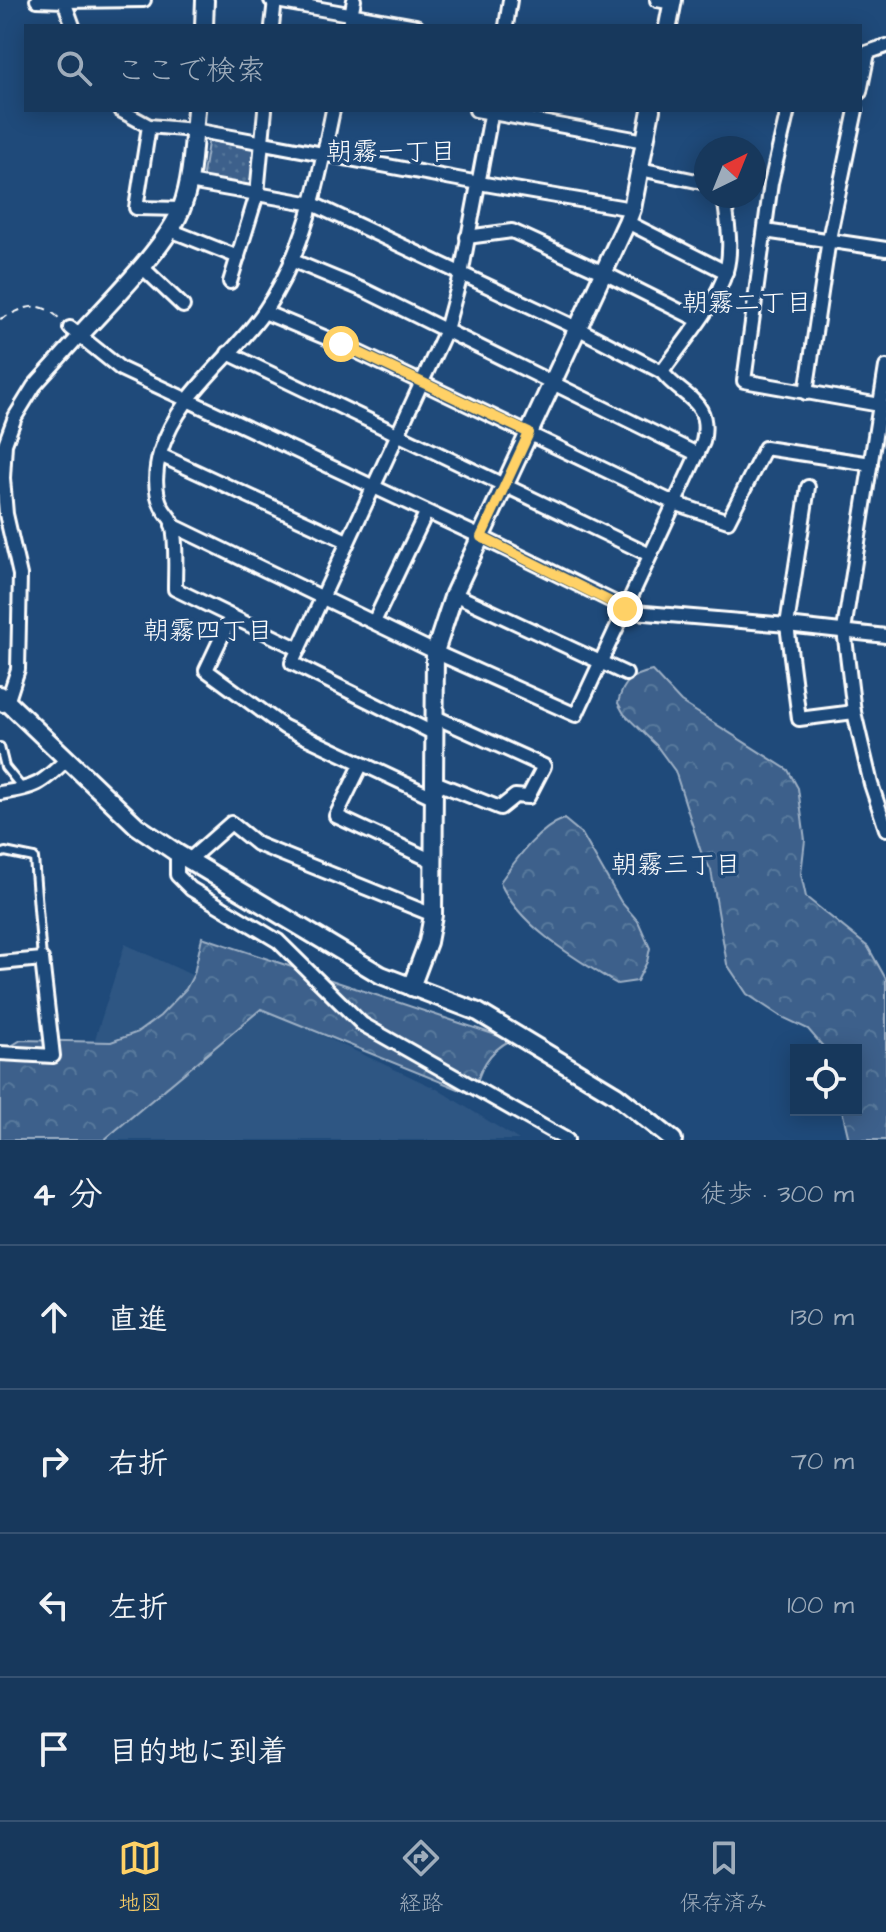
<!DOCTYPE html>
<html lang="ja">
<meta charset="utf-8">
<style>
:root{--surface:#17385c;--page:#244365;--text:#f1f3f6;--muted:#9eacbb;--line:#365272;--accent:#ffd166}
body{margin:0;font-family:"Architects Daughter","Klee One",sans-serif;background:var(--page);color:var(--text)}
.controls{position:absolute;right:24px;bottom:24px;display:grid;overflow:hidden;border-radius:0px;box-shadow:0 4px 20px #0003}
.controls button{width:72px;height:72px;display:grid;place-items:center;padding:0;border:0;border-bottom:2px solid var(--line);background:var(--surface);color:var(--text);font:40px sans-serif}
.compass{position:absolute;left:694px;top:136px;width:72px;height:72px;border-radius:50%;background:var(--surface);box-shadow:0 4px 20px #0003;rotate:43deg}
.stop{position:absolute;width:24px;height:24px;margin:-18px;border:6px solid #ffd166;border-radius:50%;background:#fff}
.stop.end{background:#ffd166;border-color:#fff;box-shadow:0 2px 8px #0008}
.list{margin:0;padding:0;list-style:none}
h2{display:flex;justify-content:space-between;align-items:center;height:104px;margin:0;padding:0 32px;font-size:34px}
h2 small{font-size:26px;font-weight:400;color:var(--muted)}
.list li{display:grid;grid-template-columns:52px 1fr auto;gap:24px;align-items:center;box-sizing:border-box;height:144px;padding:0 32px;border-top:2px solid var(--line)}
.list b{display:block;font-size:30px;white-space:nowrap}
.list em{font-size:26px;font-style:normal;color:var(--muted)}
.icon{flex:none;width:44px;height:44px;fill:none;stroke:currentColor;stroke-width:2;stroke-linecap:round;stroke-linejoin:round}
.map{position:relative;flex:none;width:886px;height:1140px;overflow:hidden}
.search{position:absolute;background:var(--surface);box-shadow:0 4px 20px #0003;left:24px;right:24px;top:24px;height:88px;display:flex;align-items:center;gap:20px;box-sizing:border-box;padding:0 28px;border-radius:0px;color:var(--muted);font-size:30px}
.sheet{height:680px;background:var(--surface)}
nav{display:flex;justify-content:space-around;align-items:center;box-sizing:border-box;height:112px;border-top:2px solid var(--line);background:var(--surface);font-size:22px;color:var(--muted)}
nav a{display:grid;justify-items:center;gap:4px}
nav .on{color:var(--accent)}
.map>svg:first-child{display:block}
.built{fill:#2e5683}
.grass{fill:url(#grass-dots);stroke:#9eb0c5;stroke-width:2}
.forest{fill:url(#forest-crowns);stroke:#9eb0c5;stroke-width:2}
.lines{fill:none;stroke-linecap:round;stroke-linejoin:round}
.service-casing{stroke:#fff;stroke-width:12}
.minor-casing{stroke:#fff;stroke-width:18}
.tertiary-casing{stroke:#fff;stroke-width:22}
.path{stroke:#fff;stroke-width:2;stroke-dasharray:8 6;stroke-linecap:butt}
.service{stroke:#1f4a7a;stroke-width:6}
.minor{stroke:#1f4a7a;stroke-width:12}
.tertiary{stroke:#1f4a7a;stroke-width:16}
.route{stroke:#ffd166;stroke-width:10}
.labels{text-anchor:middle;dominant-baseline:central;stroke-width:7;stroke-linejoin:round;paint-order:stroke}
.neighbourhood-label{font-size:26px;fill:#fff;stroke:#1f4a7a}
</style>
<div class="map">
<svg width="886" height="1140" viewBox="0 0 886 1140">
<defs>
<pattern id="grass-dots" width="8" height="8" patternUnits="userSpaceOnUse" patternTransform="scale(2)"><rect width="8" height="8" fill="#3c618b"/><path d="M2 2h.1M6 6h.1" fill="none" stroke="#59799c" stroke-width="1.8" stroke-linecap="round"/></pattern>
<pattern id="forest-crowns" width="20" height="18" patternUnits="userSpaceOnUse" patternTransform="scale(2)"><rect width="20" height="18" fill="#3c618b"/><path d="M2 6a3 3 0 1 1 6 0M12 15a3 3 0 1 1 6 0" fill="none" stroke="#59799c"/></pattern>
</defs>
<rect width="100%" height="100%" fill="#1f4a7a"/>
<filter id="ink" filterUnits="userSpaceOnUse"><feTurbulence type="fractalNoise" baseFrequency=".0125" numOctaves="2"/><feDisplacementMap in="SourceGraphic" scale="16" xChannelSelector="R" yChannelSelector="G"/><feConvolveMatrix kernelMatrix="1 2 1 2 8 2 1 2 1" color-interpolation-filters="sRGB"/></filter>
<g filter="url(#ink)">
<!-- built -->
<polygon class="built" points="125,944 437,1089 519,1140 63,1140"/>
<!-- grass -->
<polygon class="grass" points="209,137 259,146 254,190 202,180"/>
<!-- forest -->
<g class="forest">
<path d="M652,671L681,702L788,770L798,788L805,840L801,874L806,897L868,947L886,979V1140H849L842,1110H856V1050H826L808,1029L780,1016L747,994L727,964L711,870L701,852L675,771L656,745L624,714L618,703C623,682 632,675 652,671Z"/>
<path d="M564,819L582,834L621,902L638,921L650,948L647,962L637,981L617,984C578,960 519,927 500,882C516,860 537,829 564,819Z"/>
<path d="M202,937L511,1040C487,1052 480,1069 473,1095L261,1009L104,1140H0V1053L21,1040L111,1042L138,1032L160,1016L186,989L194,974Z"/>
</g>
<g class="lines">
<defs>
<g id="service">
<polyline points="0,747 5,767 23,789"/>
<polyline points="0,854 5,852 34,858 42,959"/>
</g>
<g id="minor">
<polyline points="37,0 64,1 73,26"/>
<polyline points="271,0 416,26"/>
<polyline points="657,0 673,3"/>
<polyline points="64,1 144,0"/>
<polyline points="272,26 275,0"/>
<polyline points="349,26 354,0"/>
<polyline points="506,26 510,0"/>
<polyline points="863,54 886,46"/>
<polyline points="860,92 868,53"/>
<polyline points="120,110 149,126 136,208 182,209"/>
<polyline points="476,110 645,141"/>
<polyline points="788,110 771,183 744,381 880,405"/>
<polyline points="149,126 194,130 479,183 632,209"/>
<polyline points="640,169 706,183"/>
<polyline points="627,222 726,272"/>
<polyline points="170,230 238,257"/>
<polyline points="765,231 886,249"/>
<polyline points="467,237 512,231 604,273 698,320"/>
<polyline points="291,260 366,291 697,454"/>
<polyline points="141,266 183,306"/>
<polyline points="230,282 257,194 265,110"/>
<polyline points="264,312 341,344 674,503 728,521 765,448 871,464"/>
<polyline points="70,328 121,369 481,537 634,612 787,625 886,636"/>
<polyline points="228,353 650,555"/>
<polyline points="886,367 844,630 854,712 871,784 886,829"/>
<path d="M662,372C682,343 716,305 726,271C733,247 727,220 724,196"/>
<polyline points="806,393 829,239 856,110"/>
<polyline points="160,455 347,541"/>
<polyline points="808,487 787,625 799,719 854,712"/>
<path d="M172,525L435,652L576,715L703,442C712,399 683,399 662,372L577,328L313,204L189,182"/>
<polyline points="454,594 626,674"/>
<polyline points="231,617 206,670 284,727 433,797"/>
<polyline points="374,622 426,513"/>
<path d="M299,649L175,589C175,568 177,543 172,522C170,517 165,513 162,507C154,492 155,470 160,453C180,390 229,362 264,312C305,252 319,179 333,110"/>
<polyline points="3,705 7,703 18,669 20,575 6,514 3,478 5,444 15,417 34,386 79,336"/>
<polyline points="433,733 292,663 446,330 461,275 492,110"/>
<polyline points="361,765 336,816 433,861"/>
<polyline points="432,781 500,808 515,796 528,797 544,766 433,716"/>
<path d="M0,793C35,788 42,784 67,759"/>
<polyline points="177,853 177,875 191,889 278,941 362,1024 567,1140"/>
<polyline points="189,860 231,823 257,844 433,915"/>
<polyline points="0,963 42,959 53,1056 0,1053"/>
</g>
<g id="tertiary">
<polyline points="204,26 205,0"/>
<polyline points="668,26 673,0"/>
<path d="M79,336C107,305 169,244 182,207C193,177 193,142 196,110"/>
<polyline points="0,695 137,826 177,853 381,975 478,1012 616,1095 673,1140"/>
<polyline points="411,987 428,942 433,915 435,652 454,594 627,222 632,209 651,110"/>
</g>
</defs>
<!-- service casing -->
<use href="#service" class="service-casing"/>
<!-- minor casing -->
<use href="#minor" class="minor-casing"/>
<!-- tertiary casing -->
<use href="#tertiary" class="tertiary-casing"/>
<!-- path -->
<path class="path" d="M0,319C24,309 36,297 60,319"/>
<!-- service -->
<use href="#service" class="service"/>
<!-- minor -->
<use href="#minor" class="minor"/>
<!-- tertiary -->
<use href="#tertiary" class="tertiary"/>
</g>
</g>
<g class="lines" filter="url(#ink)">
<!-- route -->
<polyline class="route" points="341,344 529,433 481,537 625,609"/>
</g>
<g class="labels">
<!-- neighbourhood labels -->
<g class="neighbourhood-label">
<text x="391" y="152">朝霧一丁目</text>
<text x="747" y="303">朝霧二丁目</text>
<text x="208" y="631">朝霧四丁目</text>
<text x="676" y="865">朝霧三丁目</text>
</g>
</g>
</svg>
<div class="controls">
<button><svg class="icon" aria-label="locate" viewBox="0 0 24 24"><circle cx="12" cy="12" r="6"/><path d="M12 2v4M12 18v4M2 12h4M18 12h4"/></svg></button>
</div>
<svg class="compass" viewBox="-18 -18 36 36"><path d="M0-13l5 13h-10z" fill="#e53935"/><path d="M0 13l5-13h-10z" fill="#9eacbb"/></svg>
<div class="stop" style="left:341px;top:344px"></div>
<div class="stop end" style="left:625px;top:609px"></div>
<div class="search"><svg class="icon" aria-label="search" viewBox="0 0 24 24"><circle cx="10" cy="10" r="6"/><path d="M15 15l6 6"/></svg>ここで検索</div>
</div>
<section class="sheet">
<h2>4 分<small>徒歩 · 300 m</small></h2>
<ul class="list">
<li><svg class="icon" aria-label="ahead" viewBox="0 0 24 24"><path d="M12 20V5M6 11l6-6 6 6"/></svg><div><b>直進</b></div><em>130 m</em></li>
<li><svg class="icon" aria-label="right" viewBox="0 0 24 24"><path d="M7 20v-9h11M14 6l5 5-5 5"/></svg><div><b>右折</b></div><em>70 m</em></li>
<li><svg class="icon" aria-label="left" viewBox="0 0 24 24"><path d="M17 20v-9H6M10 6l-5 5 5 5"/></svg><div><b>左折</b></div><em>100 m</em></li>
<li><svg class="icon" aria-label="arrive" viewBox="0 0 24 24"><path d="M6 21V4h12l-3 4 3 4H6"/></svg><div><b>目的地に到着</b></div></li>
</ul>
</section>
<nav>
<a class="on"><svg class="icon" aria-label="map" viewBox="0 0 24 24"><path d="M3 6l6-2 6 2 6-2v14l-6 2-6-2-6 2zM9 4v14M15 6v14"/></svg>地図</a>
<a><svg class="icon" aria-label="directions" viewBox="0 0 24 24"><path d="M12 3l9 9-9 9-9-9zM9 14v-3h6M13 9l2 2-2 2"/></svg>経路</a>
<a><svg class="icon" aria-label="saved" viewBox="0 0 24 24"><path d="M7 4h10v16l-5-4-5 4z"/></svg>保存済み</a>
</nav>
